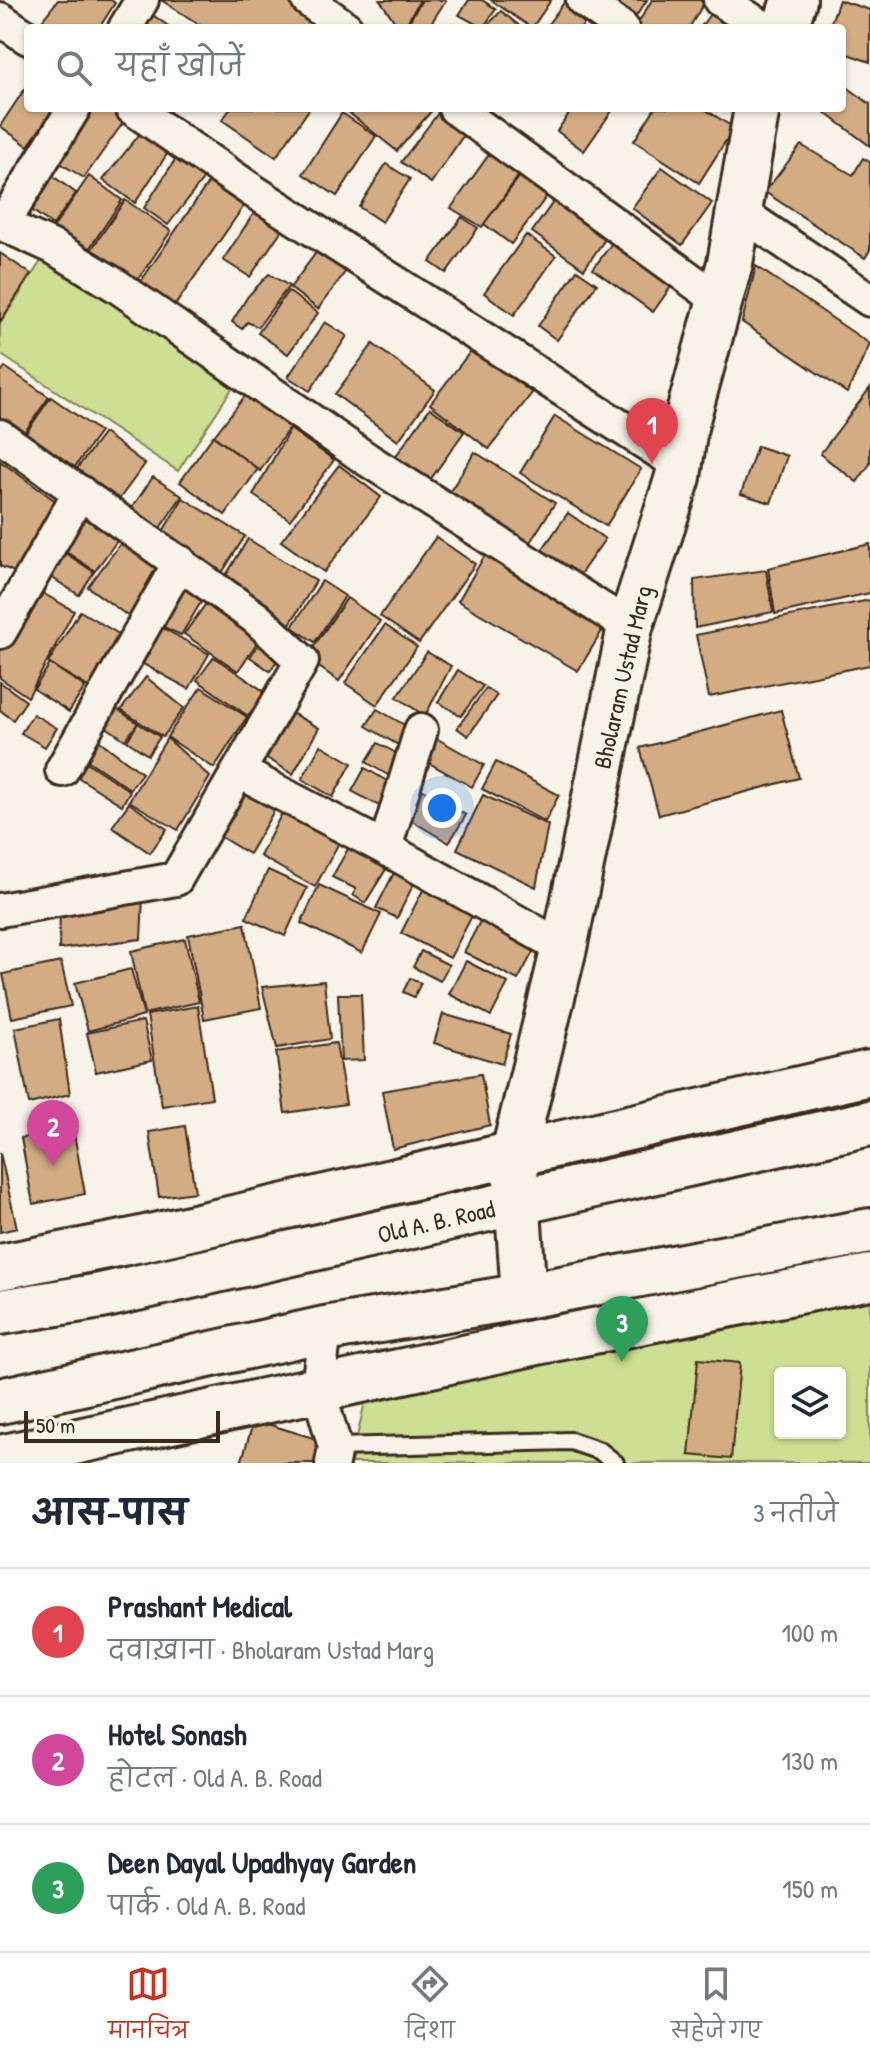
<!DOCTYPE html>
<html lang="hi">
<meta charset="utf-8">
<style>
:root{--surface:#fff;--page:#f2f2f3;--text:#1f2937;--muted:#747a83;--line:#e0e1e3;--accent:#c8321e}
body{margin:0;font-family:"Patrick Hand","Playpen Sans Deva",sans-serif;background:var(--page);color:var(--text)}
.controls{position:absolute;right:24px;bottom:24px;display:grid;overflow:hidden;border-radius:8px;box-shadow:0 2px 6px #0004}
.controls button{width:72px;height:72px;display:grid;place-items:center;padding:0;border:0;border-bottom:2px solid var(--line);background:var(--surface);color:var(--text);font:40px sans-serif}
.scale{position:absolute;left:24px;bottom:20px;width:196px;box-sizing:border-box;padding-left:8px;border:4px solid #3b2a1e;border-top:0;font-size:22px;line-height:28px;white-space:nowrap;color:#3b2a1e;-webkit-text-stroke:6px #f7f3e8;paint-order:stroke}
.you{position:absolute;left:442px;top:808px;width:28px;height:28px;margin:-20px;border:6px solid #fff;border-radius:50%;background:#1a73e8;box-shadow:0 0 0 12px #1a73e833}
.badge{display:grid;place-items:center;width:52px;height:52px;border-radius:50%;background:var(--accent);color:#fff;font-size:26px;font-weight:700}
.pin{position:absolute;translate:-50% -66px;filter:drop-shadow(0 2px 4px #0008)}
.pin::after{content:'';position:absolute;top:42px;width:28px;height:24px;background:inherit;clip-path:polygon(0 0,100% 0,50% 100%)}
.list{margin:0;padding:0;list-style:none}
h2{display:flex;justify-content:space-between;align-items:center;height:104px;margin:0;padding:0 32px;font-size:34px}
h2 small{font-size:26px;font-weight:400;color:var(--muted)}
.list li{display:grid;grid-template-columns:52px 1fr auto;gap:24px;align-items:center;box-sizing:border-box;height:128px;padding:0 32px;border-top:2px solid var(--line)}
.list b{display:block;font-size:30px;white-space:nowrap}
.list p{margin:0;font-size:26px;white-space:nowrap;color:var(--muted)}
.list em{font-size:26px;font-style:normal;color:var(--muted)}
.icon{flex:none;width:44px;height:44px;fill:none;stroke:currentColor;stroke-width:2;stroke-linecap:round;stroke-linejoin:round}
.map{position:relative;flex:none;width:870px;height:1463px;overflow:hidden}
.search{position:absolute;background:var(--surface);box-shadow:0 2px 6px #0004;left:24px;right:24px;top:24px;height:88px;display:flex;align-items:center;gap:20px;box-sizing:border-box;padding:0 28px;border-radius:8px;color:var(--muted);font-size:30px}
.sheet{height:488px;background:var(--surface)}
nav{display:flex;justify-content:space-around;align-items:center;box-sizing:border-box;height:112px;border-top:2px solid var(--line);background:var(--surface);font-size:22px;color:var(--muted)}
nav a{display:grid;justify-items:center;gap:4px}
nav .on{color:var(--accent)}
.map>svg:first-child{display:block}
.green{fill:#cddf93;stroke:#848458;stroke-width:2;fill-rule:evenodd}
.building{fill:#d3ac84;stroke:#3b2a1e;stroke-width:2}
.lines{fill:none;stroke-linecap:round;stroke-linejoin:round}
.lane-casing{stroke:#3b2a1e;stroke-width:22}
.street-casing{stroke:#3b2a1e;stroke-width:38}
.secondary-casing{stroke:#3b2a1e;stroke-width:50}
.lane{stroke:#f7f3e8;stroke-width:16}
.street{stroke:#f7f3e8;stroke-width:32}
.secondary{stroke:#f7f3e8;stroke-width:44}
.labels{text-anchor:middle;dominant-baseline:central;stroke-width:6;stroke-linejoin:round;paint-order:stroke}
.street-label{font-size:24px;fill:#3b2a1e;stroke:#f7f3e8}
</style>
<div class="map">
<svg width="870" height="1463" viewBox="0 0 870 1463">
<rect width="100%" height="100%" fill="#f7f3e8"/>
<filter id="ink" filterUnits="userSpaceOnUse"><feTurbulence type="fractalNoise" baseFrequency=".0125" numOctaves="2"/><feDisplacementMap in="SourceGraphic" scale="16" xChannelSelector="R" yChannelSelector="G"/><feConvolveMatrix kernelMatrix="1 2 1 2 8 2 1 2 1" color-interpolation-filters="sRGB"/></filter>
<g filter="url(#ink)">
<!-- green -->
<g class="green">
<polygon points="43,258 235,384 178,471 0,354 0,324"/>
<path d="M870,1281V1463H351L367,1393L369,1392L376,1351ZM780,1373H840V1433H780Z"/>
</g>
<!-- building -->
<g class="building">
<polygon points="58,0 111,0 115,3 99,28 36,28"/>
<polygon points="161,0 302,0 321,13 312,28 205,28"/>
<polygon points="380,0 420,0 404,28 399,28"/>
<polygon points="422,0 446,0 428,28 405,28"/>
<polygon points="469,0 482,0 496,9 483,28 459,15"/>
<polygon points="491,0 551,0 532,28"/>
<polygon points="566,0 579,0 593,11 581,28 545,28"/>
<polygon points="601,0 647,0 632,22"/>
<polygon points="652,0 700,0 704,3 689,28 635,28"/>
<polygon points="839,0 870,10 870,62 842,52 842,28 829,28"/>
<polygon points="713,10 740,28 700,28"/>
<polygon points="501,11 522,28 485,28"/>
<polygon points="150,13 171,28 139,28"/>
<polygon points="842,83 870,104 870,146 819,108 842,108"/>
<polygon points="28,84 28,108 55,108 28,146 0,126"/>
<polygon points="83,108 109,108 125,120 84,178 52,158"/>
<polygon points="231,108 310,108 276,157 222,120"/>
<polygon points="343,108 434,108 397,151"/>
<polygon points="442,108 469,127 431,183 401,162"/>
<polygon points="573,108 614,108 584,151 557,131"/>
<polygon points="655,108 703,108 734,128 699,183 634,141"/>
<polygon points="342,113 376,136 337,196 303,174"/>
<polygon points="147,125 173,145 135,203 103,180"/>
<polygon points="801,145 853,175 863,158 870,162 870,250 865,258 765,192"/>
<polygon points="495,146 524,168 482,227 451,208"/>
<polygon points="182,149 211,169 168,225 144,208"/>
<polygon points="386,164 410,179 382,222 359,207"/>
<polygon points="662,167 712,203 682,245 632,208"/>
<polygon points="526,168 553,188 511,244 484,224"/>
<polygon points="43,169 76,193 53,225 20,202"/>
<polygon points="215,173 250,197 169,314 135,290"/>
<polygon points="89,176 122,200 83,258 49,234"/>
<polygon points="556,198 608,235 584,269 532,232"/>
<polygon points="125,200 171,231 133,287 87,256"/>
<polygon points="260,204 287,222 250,277 223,260"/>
<polygon points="462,217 478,228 446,273 430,262"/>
<polygon points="526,235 556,256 514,315 484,293"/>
<polygon points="618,235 677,278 653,312 593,269"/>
<polygon points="323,243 351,264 318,309 290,288"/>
<polygon points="0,253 31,274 0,322"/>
<polygon points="756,266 870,344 847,393 742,322"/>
<polygon points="577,270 597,284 557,340 538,326"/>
<polygon points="269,274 289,286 258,327 247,322 242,329 232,322 248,296"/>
<polygon points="288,291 318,313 288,354 258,333"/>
<polygon points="325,322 347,336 310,391 288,377"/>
<polygon points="373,344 435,390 398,441 335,394"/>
<polygon points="473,348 532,393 489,449 430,404"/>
<polygon points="5,367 49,397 19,440 0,428 0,373"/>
<polygon points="251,388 295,419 260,471 214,436"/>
<polygon points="870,388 870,464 857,482 820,454"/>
<polygon points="51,397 100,432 69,475 21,440"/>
<polygon points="430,408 464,432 425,487 391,463"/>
<polygon points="555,416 641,469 606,526 520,473"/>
<polygon points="290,429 334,460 290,520 253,495"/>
<polygon points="104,433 145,464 114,506 72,475"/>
<polygon points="213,436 258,469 225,515 180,482"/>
<polygon points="757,446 787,456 771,503 741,494"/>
<polygon points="475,452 555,503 529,544 449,493"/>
<polygon points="0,461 57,502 17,573 0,566"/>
<polygon points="339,465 381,497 324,572 281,541"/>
<polygon points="153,477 182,496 156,534 127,515"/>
<polygon points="183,498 245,536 220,576 159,538"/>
<polygon points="83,513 119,538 95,571 54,544"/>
<polygon points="568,513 605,539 574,583 537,557"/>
<polygon points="436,537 475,564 419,643 380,616"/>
<polygon points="124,539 159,565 132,619 88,587"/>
<polygon points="248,539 316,581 290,624 222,582"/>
<polygon points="870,544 870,593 775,614 768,568"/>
<polygon points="56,547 94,572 79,595 40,570"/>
<polygon points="488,550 608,621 578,671 458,601"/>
<polygon points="766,570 773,612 695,628 694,580"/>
<polygon points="181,580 203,599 181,635 148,620"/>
<polygon points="322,581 345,596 315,642 292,627"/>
<polygon points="30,586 74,611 28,697 0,678 0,639"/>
<polygon points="347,598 380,621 339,681 306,658"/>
<polygon points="870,600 870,665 709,697 696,635"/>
<polygon points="208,601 260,638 238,671 184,634"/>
<polygon points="80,611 124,637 92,689 48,663"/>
<polygon points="154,623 209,654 189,689 134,659"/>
<polygon points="385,625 417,647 377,705 345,683"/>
<polygon points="262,639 282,653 270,671 250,657"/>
<polygon points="427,652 451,666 425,716 397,697"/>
<polygon points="214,657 265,692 248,716 197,680"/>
<polygon points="50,664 85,687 69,712 34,689"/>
<polygon points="458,670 483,686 461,716 438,702"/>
<polygon points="146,677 184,708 163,737 121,710"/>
<polygon points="0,682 26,701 13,720 0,710"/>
<polygon points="201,687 247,717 214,768 167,737"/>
<polygon points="486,688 497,695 468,736 457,728"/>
<polygon points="109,704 138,723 125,740 99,722"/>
<polygon points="377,709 415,731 405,749 366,726"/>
<polygon points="286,710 319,728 293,774 260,754"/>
<polygon points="781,710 799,778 659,815 640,748"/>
<polygon points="33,714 57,728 45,747 21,733"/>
<polygon points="138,723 160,737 148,755 127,741"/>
<polygon points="434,737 484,765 472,787 422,759"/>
<polygon points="167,738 210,777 178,830 129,801"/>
<polygon points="97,739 142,773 130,789 84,758"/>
<polygon points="378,743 403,757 391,777 366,762"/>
<polygon points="321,745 352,763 333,797 302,779"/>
<polygon points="77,756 130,791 122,805 68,771"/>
<polygon points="496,762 559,795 545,822 482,789"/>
<polygon points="365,768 392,784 379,806 352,791"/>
<polygon points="238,785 276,807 249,854 211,831"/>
<polygon points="418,787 466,815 449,843 402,815"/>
<polygon points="483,795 548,825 536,887 457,849"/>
<polygon points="129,803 167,829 150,853 112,827"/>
<polygon points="284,809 341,839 315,887 260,856"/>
<polygon points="353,840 391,861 365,903 353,895 356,889 332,877"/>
<polygon points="398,865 418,875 397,918 376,908"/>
<polygon points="268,870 307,888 285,936 246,918"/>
<polygon points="319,885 381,914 362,953 301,923"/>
<polygon points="424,888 473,914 450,958 401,933"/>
<polygon points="143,896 141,939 59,949 60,906"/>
<polygon points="485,912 539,941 518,980 464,952"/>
<polygon points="245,924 261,1008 204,1019 188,935"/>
<polygon points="185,939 199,1002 144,1014 131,951"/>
<polygon points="421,951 449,965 440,981 413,967"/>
<polygon points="466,961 508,983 491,1016 449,994"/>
<polygon points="61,962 71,1006 12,1018 3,974"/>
<polygon points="131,969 144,1016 88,1031 75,983"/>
<polygon points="410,978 421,983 414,997 403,992"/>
<polygon points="324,981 330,1039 277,1048 262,987"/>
<polygon points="338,994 361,994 364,1060 341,1061"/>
<polygon points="198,1006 212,1098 162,1106 147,1015"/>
<polygon points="443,1014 511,1034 502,1064 434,1043"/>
<polygon points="59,1019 70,1094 29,1104 15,1028"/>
<polygon points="143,1021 152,1060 96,1072 87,1033"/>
<polygon points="336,1043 346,1104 285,1113 276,1052"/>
<polygon points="481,1074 490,1125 393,1149 382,1091"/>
<polygon points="185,1126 195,1192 159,1197 149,1132"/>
<polygon points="73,1128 85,1194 33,1204 21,1138"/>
<polygon points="0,1153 17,1228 0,1232"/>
<polygon points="698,1359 740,1363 731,1459 689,1455"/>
<polygon points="254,1420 330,1443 324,1463 241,1463"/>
</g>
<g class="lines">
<defs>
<polyline id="lane" points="335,1447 571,1441 600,1451 615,1463"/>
<g id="street">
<polyline points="308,0 346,28"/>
<polyline points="583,0 622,28"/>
<polyline points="720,0 764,28"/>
<polyline points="0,19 28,38"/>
<polyline points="125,28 142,0"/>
<polyline points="132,108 250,189 680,465"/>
<polyline points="455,108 720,301"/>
<polyline points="740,212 870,300"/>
<polyline points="0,223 53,247 117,286 368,460 630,627"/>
<polyline points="3,224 74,108"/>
<polyline points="0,436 256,618 302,661 176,879 0,910"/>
<polyline points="0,632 80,492"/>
<polyline points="62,770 180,562"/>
<polyline points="240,772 385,848 564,948"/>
<polyline points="385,848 421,730"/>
<polyline points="325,1329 318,1388 335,1447 332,1463"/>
</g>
<g id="secondary">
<polyline points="785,28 794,0"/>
<polyline points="0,1267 137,1240 870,1073"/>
<polyline points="524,1296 514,1152 564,948 630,627 678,477 685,427 730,263 757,108"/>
<polyline points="0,1312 101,1296 870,1123"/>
<polyline points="0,1401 325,1329 524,1296 870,1231"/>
<polyline points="0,1458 542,1341 870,1277"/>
</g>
</defs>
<!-- lane casing -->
<use href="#lane" class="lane-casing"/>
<!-- street casing -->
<use href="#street" class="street-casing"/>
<!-- secondary casing -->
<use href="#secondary" class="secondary-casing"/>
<!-- lane -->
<use href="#lane" class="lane"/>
<!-- street -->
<use href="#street" class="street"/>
<!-- secondary -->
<use href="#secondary" class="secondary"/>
</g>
</g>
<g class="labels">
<!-- street labels -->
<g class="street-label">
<text transform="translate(622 677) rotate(-77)">Bholaram Ustad Marg</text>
<text transform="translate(436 1221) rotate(-13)">Old A. B. Road</text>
</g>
</g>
</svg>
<div class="controls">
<button><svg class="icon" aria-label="layers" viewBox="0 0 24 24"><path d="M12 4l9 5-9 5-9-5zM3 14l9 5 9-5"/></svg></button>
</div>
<div class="scale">50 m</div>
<div class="you"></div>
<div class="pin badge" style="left:652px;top:464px;background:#e0444e">1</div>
<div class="pin badge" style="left:53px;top:1166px;background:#d1479c">2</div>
<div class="pin badge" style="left:622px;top:1362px;background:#2e9e5b">3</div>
<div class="search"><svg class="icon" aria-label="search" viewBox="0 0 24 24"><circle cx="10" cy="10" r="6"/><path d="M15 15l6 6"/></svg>यहाँ खोजें</div>
</div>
<section class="sheet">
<h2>आस-पास<small>3 नतीजे</small></h2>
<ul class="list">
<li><span class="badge" style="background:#e0444e">1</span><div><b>Prashant Medical</b><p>दवाख़ाना · Bholaram Ustad Marg</p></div><em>100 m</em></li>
<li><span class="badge" style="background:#d1479c">2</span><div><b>Hotel Sonash</b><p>होटल · Old A. B. Road</p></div><em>130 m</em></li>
<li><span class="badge" style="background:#2e9e5b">3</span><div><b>Deen Dayal Upadhyay Garden</b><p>पार्क · Old A. B. Road</p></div><em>150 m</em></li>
</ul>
</section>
<nav>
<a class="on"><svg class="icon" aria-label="map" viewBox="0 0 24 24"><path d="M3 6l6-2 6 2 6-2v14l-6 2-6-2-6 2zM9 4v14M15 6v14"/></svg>मानचित्र</a>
<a><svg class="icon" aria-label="directions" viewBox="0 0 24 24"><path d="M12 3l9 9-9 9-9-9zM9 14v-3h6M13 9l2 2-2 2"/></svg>दिशा</a>
<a><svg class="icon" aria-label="saved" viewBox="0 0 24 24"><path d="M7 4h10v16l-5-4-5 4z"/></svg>सहेजे गए</a>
</nav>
